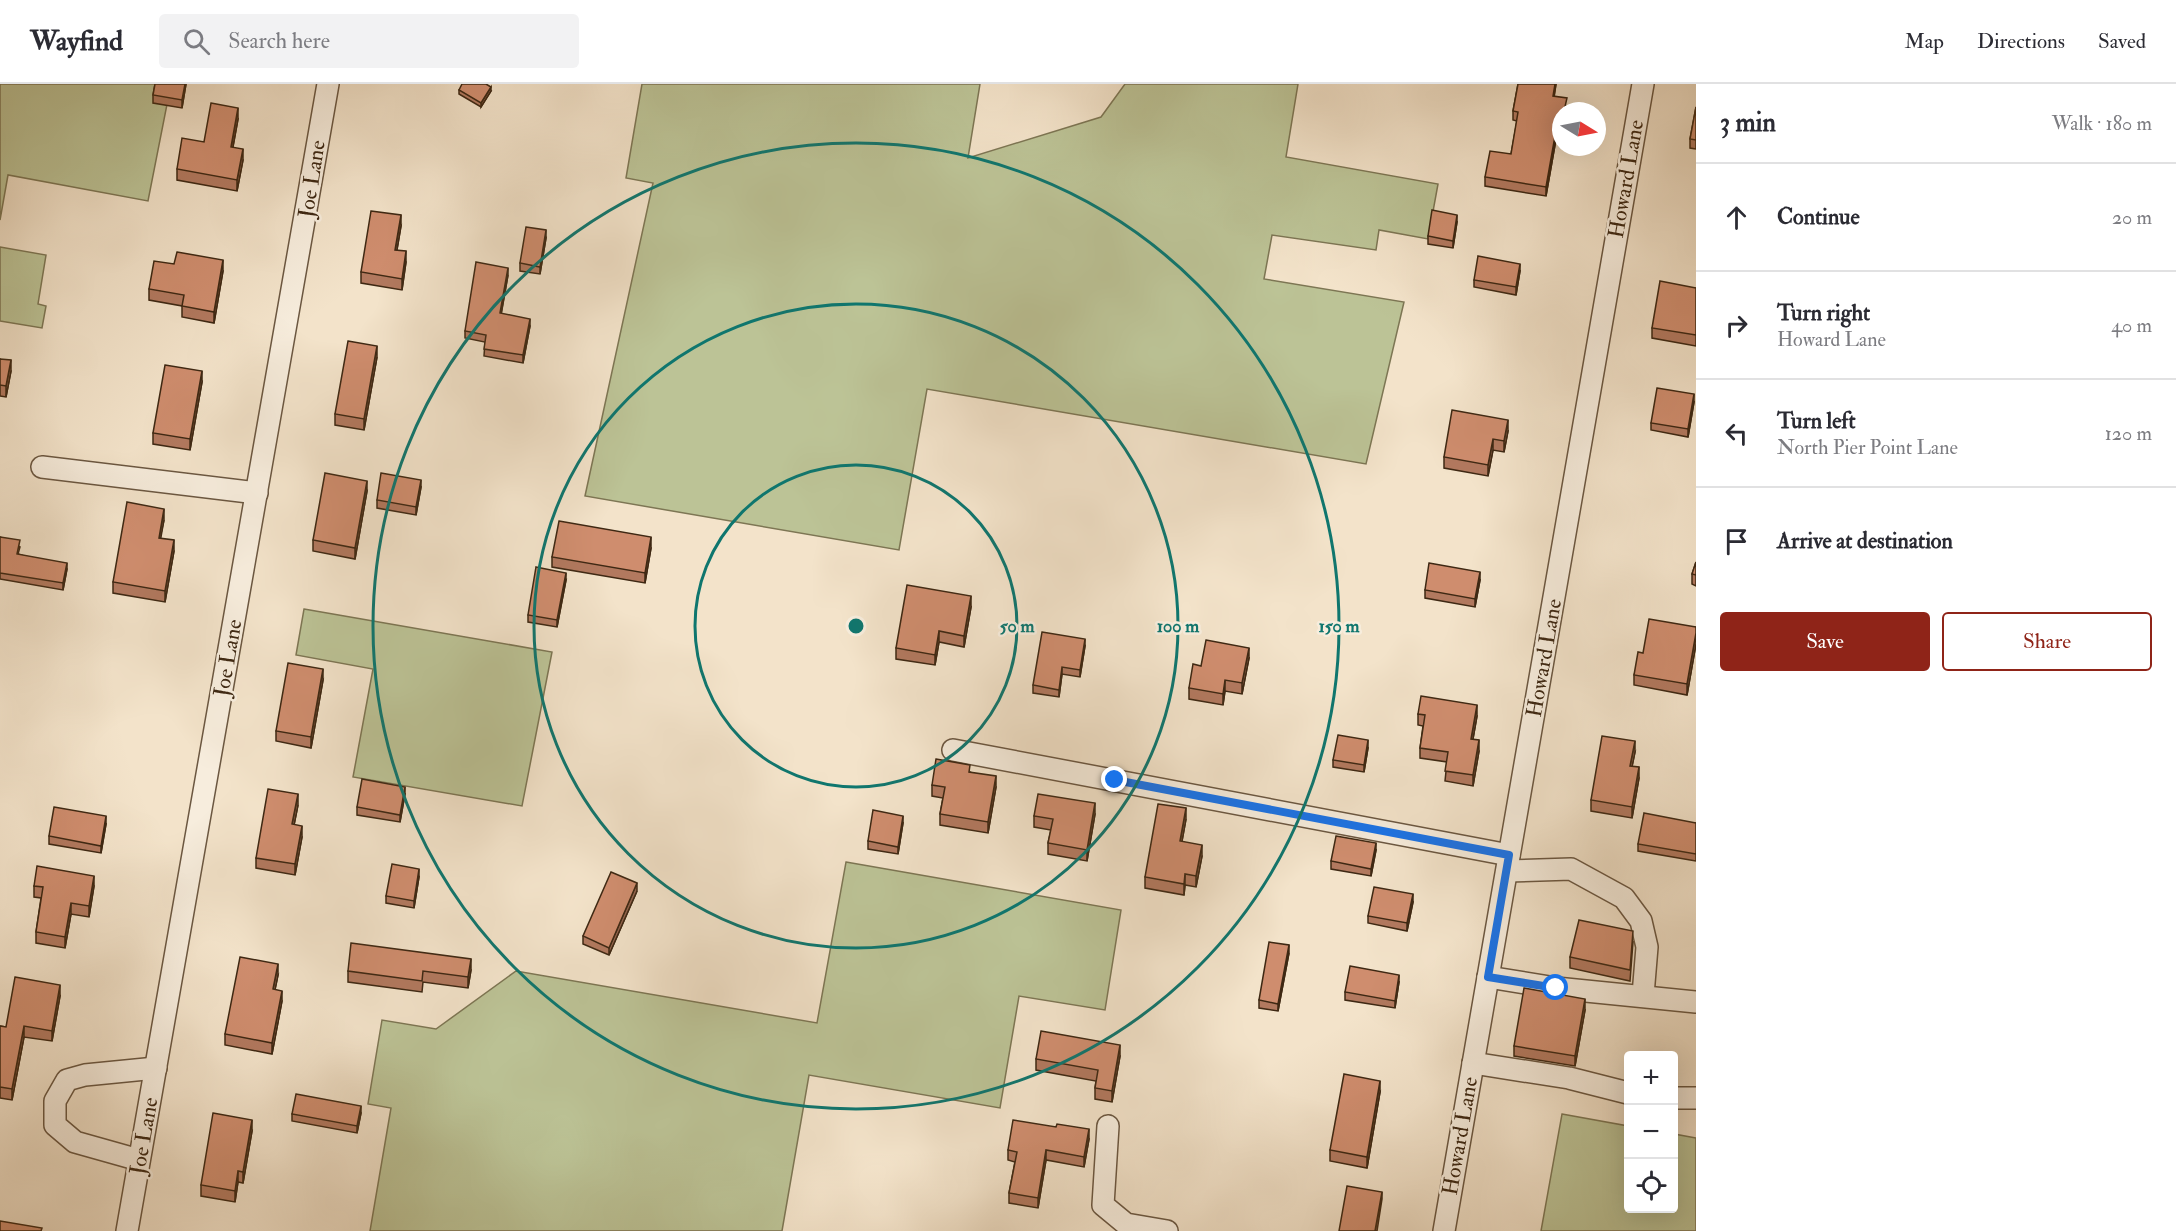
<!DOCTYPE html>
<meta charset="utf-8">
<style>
:root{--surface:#fff;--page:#f2f2f3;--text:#2b2b33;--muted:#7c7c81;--line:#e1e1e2;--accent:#8f2418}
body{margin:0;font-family:"IM FELL Double Pica",serif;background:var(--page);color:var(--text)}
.controls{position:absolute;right:18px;bottom:18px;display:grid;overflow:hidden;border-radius:6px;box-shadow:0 6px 24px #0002}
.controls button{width:54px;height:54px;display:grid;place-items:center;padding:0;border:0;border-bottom:2px solid var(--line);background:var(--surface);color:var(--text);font:30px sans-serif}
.compass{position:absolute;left:1552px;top:18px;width:54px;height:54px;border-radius:50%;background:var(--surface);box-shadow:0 6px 24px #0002;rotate:100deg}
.stop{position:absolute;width:18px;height:18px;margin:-14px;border:4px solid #1a73e8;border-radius:50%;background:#fff}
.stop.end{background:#1a73e8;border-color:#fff;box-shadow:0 2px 6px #0008}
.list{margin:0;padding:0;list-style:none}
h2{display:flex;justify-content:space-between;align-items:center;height:78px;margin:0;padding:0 24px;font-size:26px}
h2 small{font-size:20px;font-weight:400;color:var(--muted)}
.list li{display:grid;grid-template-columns:39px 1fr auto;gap:18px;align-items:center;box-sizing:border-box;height:108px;padding:0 24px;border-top:2px solid var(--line)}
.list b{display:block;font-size:22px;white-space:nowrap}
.list p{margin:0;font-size:20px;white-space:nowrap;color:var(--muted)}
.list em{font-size:20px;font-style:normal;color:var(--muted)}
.actions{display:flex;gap:12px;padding:18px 24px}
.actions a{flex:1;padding:14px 0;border:2px solid var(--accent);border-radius:6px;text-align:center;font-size:21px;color:var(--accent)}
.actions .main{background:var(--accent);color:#fff}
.icon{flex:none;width:33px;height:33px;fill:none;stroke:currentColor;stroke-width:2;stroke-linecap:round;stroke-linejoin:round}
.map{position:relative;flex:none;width:1696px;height:1147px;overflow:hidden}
header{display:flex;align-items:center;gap:36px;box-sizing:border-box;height:84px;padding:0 30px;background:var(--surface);border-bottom:2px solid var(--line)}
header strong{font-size:28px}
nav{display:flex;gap:33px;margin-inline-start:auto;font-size:21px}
.search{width:420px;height:54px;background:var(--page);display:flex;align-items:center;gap:15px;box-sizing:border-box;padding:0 21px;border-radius:6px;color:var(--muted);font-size:22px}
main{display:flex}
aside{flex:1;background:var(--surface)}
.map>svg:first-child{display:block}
.green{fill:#bcc396;stroke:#7d7654;stroke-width:1.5}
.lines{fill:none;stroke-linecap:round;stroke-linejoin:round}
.minor-casing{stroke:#6b5741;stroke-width:24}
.minor{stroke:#f7eddd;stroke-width:21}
.wall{fill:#b2795f;stroke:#3e2813;stroke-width:1.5}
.shaded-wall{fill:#91634d;stroke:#3e2813;stroke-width:1.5}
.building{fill:#cf8d6e;stroke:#3e2813;stroke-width:1.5}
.route{stroke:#1a73e8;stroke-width:8}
.ring{fill:none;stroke:#0f766e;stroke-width:3}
.labels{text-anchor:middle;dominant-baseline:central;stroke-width:5;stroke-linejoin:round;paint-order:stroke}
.street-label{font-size:22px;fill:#3e2813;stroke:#f7eddd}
.centre{fill:#0f766e;stroke:#f7eddd;stroke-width:3}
.ring-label{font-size:18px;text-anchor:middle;font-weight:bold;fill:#0f766e;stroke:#f7eddd;stroke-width:5;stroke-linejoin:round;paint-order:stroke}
</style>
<header>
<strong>Wayfind</strong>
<div class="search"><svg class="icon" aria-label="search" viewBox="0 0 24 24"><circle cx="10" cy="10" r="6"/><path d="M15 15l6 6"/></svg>Search here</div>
<nav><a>Map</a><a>Directions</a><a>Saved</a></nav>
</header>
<main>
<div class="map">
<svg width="1696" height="1147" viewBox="0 0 1696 1147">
<rect width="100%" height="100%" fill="#f3e3ca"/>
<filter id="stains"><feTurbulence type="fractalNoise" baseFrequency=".00333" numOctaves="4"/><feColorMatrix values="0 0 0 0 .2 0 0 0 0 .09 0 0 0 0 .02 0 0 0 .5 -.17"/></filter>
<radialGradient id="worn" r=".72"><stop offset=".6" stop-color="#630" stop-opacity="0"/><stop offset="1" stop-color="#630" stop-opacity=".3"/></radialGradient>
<!-- green -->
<g class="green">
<polygon points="0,0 171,0 148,117 8,91 0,136"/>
<polygon points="642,0 980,0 968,74 1101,33 1125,0 1298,0 1286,73 1438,100 1428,155 1379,146 1376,166 1272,151 1264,195 1404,218 1366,380 927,305 899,466 585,412 653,99 626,94"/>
<polygon points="0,163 46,171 38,220 46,222 42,244 0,237"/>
<polygon points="304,525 552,568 522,722 353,693 373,585 296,571"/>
<polygon points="846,778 1121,826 1105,926 1019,912 1000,1024 809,991 782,1147 370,1147 391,1024 368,1020 382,936 436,945 516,887 817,939"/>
<polygon points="1562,1030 1628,1042 1628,1124 1674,1124 1674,1050 1696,1054 1696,1147 1541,1147"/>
</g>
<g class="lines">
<defs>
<g id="minor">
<polyline points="42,383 257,409"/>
<polyline points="953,666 1509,771"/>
<polyline points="1507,787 1571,785 1624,814 1641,837 1647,863 1643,911"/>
<polyline points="1488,893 1556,904 1696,918"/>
<polyline points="1473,979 1569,994 1628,1009"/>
<polyline points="1674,1014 1696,1014"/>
<polyline points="1108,1042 1103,1121 1126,1140 1167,1147"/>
<polyline points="139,1076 75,1058 55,1041 55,1017 67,996 85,991 156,984"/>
<polyline points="127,1147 328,0"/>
<polyline points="1444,1147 1643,0"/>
</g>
</defs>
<!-- minor casing -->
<use href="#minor" class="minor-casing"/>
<!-- minor -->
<use href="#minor" class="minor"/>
</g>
<!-- wall -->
<g class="wall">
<polygon points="155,0 186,0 182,24 153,19 153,11"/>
<polygon points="1518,0 1556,0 1554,12 1567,23 1566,27 1561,27 1561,45 1558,44 1546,112 1485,102 1485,93 1511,70 1517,37 1513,36 1513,27"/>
<polygon points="459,6 491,7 481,23 459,10"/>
<polygon points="1696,23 1696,65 1690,64 1690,55"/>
<polygon points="238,35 233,63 243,76 237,107 177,96 177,85 204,58"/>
<polygon points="1457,138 1453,164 1428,160 1428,152"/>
<polygon points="401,142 397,166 406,178 402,206 361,199 361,188"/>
<polygon points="546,154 540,190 520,187 520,179"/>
<polygon points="174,180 223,187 214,239 182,233 182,222 149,216 149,205"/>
<polygon points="1520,187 1516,211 1474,203 1474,196"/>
<polygon points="508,191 501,230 530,242 523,279 484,272 485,258 465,254 465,247"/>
<polygon points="1696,204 1696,262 1652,254 1652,244"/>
<polygon points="377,273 364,346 335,341 335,330"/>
<polygon points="0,275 11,287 6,313 0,312"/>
<polygon points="202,298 190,366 153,360 153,349"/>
<polygon points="1694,318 1688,353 1651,346 1651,339"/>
<polygon points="1508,347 1504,368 1493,366 1488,392 1444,384 1444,373"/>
<polygon points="421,403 416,431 377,424 377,416"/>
<polygon points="367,407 355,475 313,467 313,456"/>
<polygon points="164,436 160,454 174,467 165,518 113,509 113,498"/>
<polygon points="0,453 20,463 18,470 67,485 63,506 0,495"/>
<polygon points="651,464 645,499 552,483 552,473"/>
<polygon points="1696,478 1696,502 1692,500 1692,490"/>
<polygon points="566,496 557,543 528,538 528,531"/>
<polygon points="1480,496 1475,523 1425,514 1425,506"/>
<polygon points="971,523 964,563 939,558 935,581 896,575 896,564"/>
<polygon points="1696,543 1696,560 1687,611 1634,601 1634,591 1643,569"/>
<polygon points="1085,562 1080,593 1062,590 1059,613 1033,609 1033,601"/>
<polygon points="1249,574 1242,610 1225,607 1223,621 1189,615 1189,604 1201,582"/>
<polygon points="323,596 311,664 276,657 276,647"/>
<polygon points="1418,630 1477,632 1473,655 1479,667 1473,702 1445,697 1447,678 1420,674 1420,664 1423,642 1418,641"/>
<polygon points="1368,664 1364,688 1333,683 1333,676"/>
<polygon points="1635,668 1632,682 1639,694 1632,734 1591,727 1591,716"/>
<polygon points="970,688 996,703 988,749 940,741 940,730 943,714 932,712 932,701"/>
<polygon points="405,710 400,738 357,731 357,723"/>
<polygon points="298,721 294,741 302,753 295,791 256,784 256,774"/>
<polygon points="1095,730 1087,777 1048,770 1048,759 1051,746 1034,743 1034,732"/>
<polygon points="1186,735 1182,757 1202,772 1196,803 1185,801 1184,811 1145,804 1145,793"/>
<polygon points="903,739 898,770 868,765 868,757"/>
<polygon points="1696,739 1696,777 1638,767 1638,760"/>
<polygon points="106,740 101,769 49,760 49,752"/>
<polygon points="1376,766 1371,792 1331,785 1331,777"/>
<polygon points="419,793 414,824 386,819 386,812"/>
<polygon points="34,802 94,802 89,833 71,830 65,864 36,859 36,848 41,814 34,813"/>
<polygon points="637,807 609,871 583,860 583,852"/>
<polygon points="1413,818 1407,847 1368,839 1368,832"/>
<polygon points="1633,858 1630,897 1570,884 1570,873"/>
<polygon points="1289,869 1278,927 1259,924 1259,916"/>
<polygon points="471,886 468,904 423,898 422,908 348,898 348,887"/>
<polygon points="278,891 275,905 282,917 272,970 225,961 225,950"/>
<polygon points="1399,898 1395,924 1345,916 1345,908"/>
<polygon points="60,912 52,957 24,953 12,1016 0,1014 0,942 6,943"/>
<polygon points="1585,926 1575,982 1514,972 1514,962"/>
<polygon points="1120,972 1112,1018 1095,1015 1095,1004 1096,997 1036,986 1036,975"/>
<polygon points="1380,1008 1367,1084 1330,1077 1330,1066"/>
<polygon points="361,1029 357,1049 292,1037 292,1030"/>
<polygon points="252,1047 243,1099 238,1098 235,1118 201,1112 201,1101"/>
<polygon points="1089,1055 1084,1083 1046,1076 1038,1124 1009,1119 1009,1109 1015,1078 1008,1076 1008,1066"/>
</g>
<!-- shaded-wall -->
<g class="shaded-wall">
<polygon points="185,0 186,0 182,24 182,16"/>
<polygon points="1555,0 1556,0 1553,21 1553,12"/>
<polygon points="491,3 491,7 481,23 481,19"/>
<polygon points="238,24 238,35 231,73 231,63"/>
<polygon points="1558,35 1558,44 1546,112 1546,103"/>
<polygon points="243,65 243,76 237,107 237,96"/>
<polygon points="401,131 401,142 395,177 395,166"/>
<polygon points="1457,131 1457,138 1453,164 1453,157"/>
<polygon points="546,146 546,154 540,190 540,183"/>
<polygon points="406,167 406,178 402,206 402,195"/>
<polygon points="223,176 223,187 214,239 214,228"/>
<polygon points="1520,180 1520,187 1516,211 1516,203"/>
<polygon points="508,184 508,191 500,237 500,229"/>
<polygon points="530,235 530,242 523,279 523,271"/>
<polygon points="377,262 377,273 364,346 364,335"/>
<polygon points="11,276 11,287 6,313 6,302"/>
<polygon points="202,287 202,298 190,366 190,355"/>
<polygon points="1694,310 1694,318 1688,353 1688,345"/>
<polygon points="1508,336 1508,347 1504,368 1504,357"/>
<polygon points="1493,355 1493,366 1488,392 1488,381"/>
<polygon points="421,396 421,403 416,431 416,423"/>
<polygon points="367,397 367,407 355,475 355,464"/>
<polygon points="164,425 164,436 159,464 159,454"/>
<polygon points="651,453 651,464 645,499 645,489"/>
<polygon points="174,456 174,467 165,518 165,507"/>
<polygon points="67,479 67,485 63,506 63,499"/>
<polygon points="1480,488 1480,496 1475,523 1475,515"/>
<polygon points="566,489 566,496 557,543 557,536"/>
<polygon points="971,512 971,523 964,563 964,552"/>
<polygon points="939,547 939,558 935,581 935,571"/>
<polygon points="1696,549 1696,560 1687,611 1687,600"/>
<polygon points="1085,555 1085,562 1080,593 1080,586"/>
<polygon points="1249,564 1249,574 1242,610 1242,599"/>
<polygon points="1062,583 1062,590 1059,613 1059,606"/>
<polygon points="323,585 323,596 311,664 311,653"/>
<polygon points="1225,596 1225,607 1223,621 1223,610"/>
<polygon points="1477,621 1477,632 1471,666 1471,655"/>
<polygon points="1368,656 1368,664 1364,688 1364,681"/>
<polygon points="1479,656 1479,667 1473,702 1473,691"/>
<polygon points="1635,657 1635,668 1630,693 1630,682"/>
<polygon points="1639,683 1639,694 1632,734 1632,723"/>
<polygon points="996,692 996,703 988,749 988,738"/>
<polygon points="405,703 405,710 400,738 400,731"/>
<polygon points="298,710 298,721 292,751 292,740"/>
<polygon points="1095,719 1095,730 1087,777 1087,766"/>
<polygon points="1186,724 1186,735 1180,768 1180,757"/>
<polygon points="106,732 106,740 101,769 101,762"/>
<polygon points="903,732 903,739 898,770 898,763"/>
<polygon points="302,742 302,753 295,791 295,780"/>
<polygon points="1376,759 1376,766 1371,792 1371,785"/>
<polygon points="1202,761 1202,772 1196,803 1196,792"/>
<polygon points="419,785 419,793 414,824 414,817"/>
<polygon points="1185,790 1185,801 1184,811 1184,800"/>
<polygon points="94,792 94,802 89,833 89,822"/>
<polygon points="637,799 637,807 609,871 609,864"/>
<polygon points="1413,810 1413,818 1407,847 1407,839"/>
<polygon points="71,819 71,830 65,864 65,853"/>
<polygon points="1289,861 1289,869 1278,927 1278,920"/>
<polygon points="471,875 471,886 468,904 468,893"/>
<polygon points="278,880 278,891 273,916 273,905"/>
<polygon points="1399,891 1399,898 1395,924 1395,917"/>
<polygon points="60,901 60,912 52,957 52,947"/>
<polygon points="282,907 282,917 272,970 272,959"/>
<polygon points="1585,915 1585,926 1575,982 1575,972"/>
<polygon points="24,942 24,953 12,1016 12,1005"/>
<polygon points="1120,961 1120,972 1112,1018 1112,1007"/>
<polygon points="1380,997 1380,1008 1367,1084 1367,1073"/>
<polygon points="361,1022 361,1029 357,1049 357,1042"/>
<polygon points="252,1036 252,1047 243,1099 243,1088"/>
<polygon points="1089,1045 1089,1055 1084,1083 1084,1073"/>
<polygon points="1046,1066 1046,1076 1038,1124 1038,1114"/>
<polygon points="238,1087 238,1098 235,1118 235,1107"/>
<polygon points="1382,1108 1382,1115 1377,1147 1375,1147"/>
</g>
<!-- building -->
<g class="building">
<polygon points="155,0 185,0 182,16 153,11"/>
<polygon points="462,0 486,0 491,3 481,19 459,6"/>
<polygon points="1518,0 1555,0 1553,12 1567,14 1564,27 1561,27 1561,36 1558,35 1546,103 1485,93 1490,67 1511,70 1518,28 1513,27"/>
<polygon points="211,19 238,24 231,63 243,65 237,96 177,85 182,54 204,58"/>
<polygon points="1696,23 1696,56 1690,55"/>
<polygon points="1432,126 1457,131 1453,157 1428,152"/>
<polygon points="371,127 401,131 395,166 406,167 402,195 361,188"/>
<polygon points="526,143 546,146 540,183 520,179"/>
<polygon points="177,168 223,176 214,228 182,222 184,211 149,205 154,177 174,180"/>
<polygon points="1478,172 1520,180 1516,203 1474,196"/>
<polygon points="476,178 508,184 500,229 530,235 523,271 484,265 486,251 465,247"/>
<polygon points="1660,197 1696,204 1696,251 1652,244"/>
<polygon points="348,257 377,262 364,335 335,330"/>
<polygon points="0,275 11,276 6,302 0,301"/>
<polygon points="165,281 202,287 190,355 153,349"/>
<polygon points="1657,304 1694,310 1688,345 1651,339"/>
<polygon points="1452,326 1508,336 1504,357 1493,355 1488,381 1444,373"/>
<polygon points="325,389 367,397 355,464 313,456"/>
<polygon points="381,389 421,396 416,423 377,416"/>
<polygon points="127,418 164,425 159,454 174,456 165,507 113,498"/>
<polygon points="559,437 651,453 645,489 552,473"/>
<polygon points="0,453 20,456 17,470 67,479 63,499 0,489"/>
<polygon points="1696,478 1696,491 1692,490"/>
<polygon points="1429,479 1480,488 1475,515 1425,506"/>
<polygon points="536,483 566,489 557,536 528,531"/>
<polygon points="907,501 971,512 964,552 939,547 935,571 896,564"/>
<polygon points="1649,535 1696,543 1696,549 1687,600 1634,591 1638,568 1643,569"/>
<polygon points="1042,548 1085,555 1080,586 1062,583 1059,606 1033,601"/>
<polygon points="1206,556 1249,564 1242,599 1225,596 1223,610 1189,604 1193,580 1201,582"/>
<polygon points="288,579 323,585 311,653 276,647"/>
<polygon points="1421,612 1477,621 1471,655 1479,656 1473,691 1445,687 1448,668 1420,664 1425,631 1418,630"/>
<polygon points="1338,651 1368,656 1364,681 1333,676"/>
<polygon points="1602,652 1635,657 1630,682 1639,683 1632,723 1591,716"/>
<polygon points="936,675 970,681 969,688 996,692 988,738 940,730 945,703 932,701"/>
<polygon points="362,695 405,703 400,731 357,723"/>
<polygon points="268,705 298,710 292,740 302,742 295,780 256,774"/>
<polygon points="1038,710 1095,719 1087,766 1048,759 1053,735 1034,732"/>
<polygon points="1158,720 1186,724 1180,757 1202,761 1196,792 1185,790 1184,800 1145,793"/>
<polygon points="54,723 106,732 101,762 49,752"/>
<polygon points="873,726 903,732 898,763 868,757"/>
<polygon points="1644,729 1696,739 1696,770 1638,760"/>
<polygon points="1336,752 1376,759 1371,785 1331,777"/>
<polygon points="392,780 419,785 414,817 386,812"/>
<polygon points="37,782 94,792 89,822 71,819 65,853 36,848 43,803 34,802"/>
<polygon points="611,788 637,799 609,864 583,852"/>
<polygon points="1374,803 1413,810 1407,839 1368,832"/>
<polygon points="1579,836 1633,847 1630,886 1570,873"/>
<polygon points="1269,858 1289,861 1278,920 1259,916"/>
<polygon points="351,859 471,875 468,893 423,887 422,897 348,887"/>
<polygon points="240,873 278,880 273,905 282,907 272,959 225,950"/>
<polygon points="1350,882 1399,891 1395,917 1345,908"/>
<polygon points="15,893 60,901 52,947 24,942 12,1005 0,1003 0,942 6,943"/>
<polygon points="1524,904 1585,915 1575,972 1514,962"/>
<polygon points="1041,947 1120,961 1112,1007 1095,1004 1098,986 1036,975"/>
<polygon points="1344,990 1380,997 1367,1073 1330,1066"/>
<polygon points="296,1010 361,1022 357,1042 292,1030"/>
<polygon points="213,1029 252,1036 243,1088 238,1087 235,1107 201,1101"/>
<polygon points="1013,1036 1056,1043 1057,1040 1089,1045 1084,1073 1046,1066 1038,1114 1009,1109 1017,1068 1008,1066"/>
<polygon points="1347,1102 1382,1108 1375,1147 1339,1147"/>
<polygon points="0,1137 42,1144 41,1147 0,1147"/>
</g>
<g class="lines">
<!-- route -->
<polyline class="route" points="1115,696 1509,771 1488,893 1556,904"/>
</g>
<!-- distance rings -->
<g class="ring">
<circle cx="856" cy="542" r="161"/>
<circle cx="856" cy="542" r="322"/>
<circle cx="856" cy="542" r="483"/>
</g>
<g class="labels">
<!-- street labels -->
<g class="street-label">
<text transform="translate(312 95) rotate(-81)">Joe Lane</text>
<text transform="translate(1626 95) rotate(-80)">Howard Lane</text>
<text transform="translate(228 574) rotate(-80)">Joe Lane</text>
<text transform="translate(1544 574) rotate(-80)">Howard Lane</text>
<text transform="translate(144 1052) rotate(-80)">Joe Lane</text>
<text transform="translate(1460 1052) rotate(-80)">Howard Lane</text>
</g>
</g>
<circle cx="856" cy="542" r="9" class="centre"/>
<g class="ring-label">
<text x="1017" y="548">50 m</text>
<text x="1178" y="548">100 m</text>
<text x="1339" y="548">150 m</text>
</g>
<rect width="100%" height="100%" filter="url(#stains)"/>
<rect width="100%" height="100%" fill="url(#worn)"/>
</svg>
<div class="controls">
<button>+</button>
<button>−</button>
<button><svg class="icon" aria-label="locate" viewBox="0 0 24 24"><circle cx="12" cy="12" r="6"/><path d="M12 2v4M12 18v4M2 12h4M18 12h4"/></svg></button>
</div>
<svg class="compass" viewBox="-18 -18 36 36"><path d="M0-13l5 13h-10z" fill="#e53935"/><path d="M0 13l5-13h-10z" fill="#7c7c81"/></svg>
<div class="stop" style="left:1556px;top:904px"></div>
<div class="stop end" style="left:1115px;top:696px"></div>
</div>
<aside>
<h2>3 min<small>Walk · 180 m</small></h2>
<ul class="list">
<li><svg class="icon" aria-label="ahead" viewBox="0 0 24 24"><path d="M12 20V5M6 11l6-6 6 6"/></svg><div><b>Continue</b></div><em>20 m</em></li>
<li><svg class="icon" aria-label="right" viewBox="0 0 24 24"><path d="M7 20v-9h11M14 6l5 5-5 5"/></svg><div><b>Turn right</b><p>Howard Lane</p></div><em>40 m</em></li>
<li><svg class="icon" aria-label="left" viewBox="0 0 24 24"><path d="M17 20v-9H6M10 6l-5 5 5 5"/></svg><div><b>Turn left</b><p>North Pier Point Lane</p></div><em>120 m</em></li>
<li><svg class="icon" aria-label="arrive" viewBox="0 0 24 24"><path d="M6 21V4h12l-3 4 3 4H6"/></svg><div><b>Arrive at destination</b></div></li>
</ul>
<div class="actions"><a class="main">Save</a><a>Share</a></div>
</aside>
</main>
